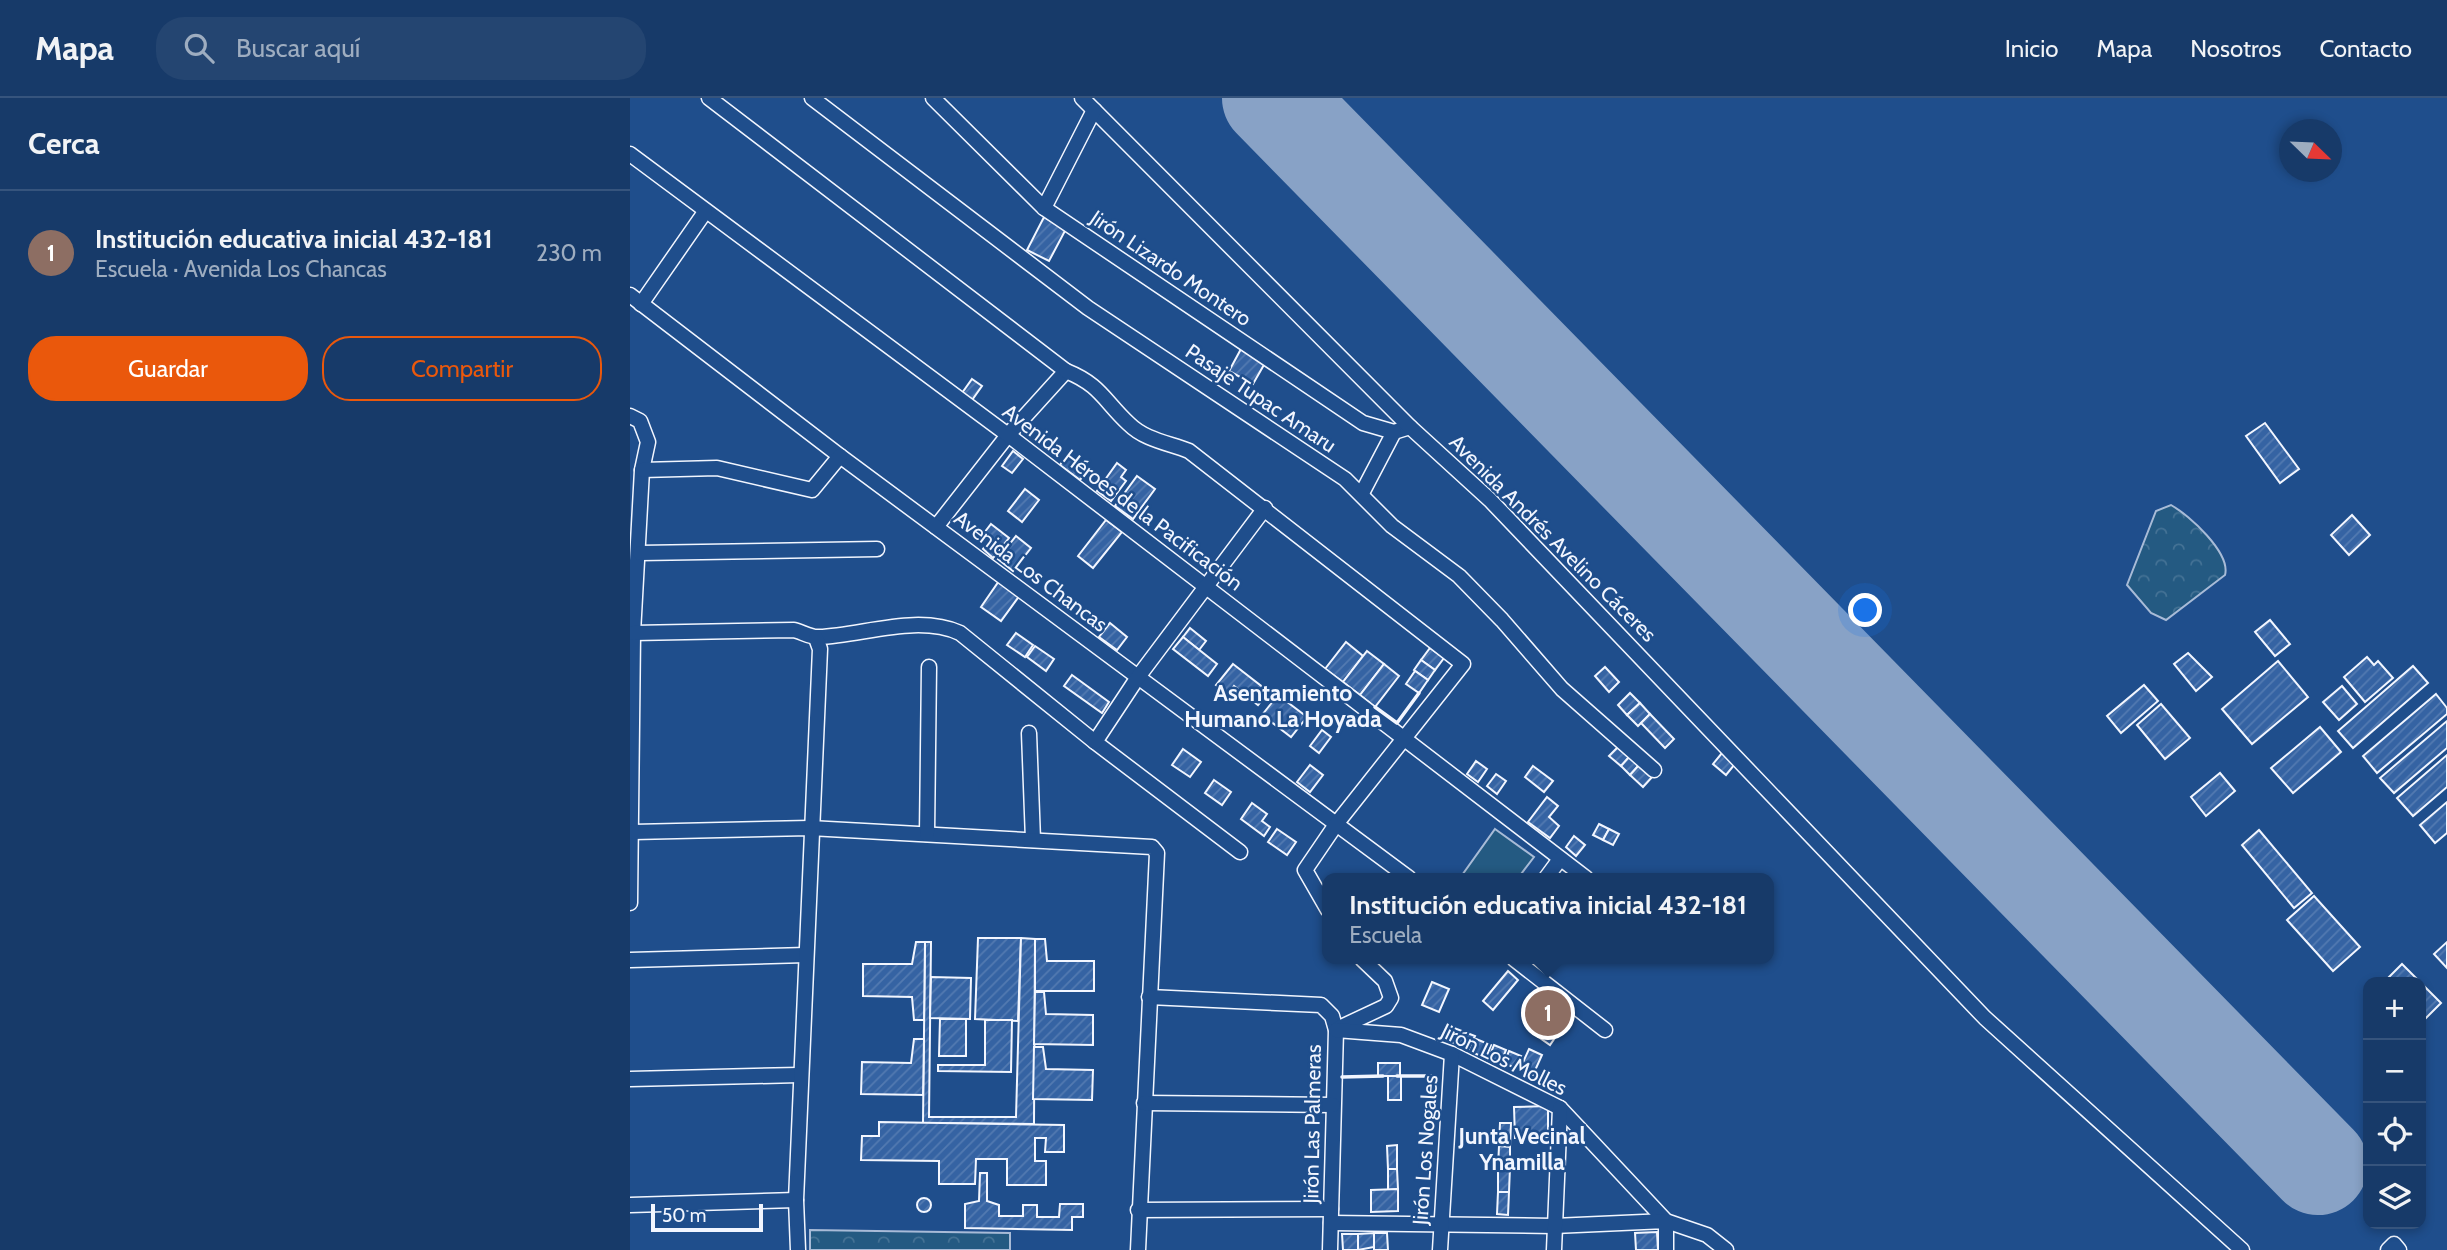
<!DOCTYPE html>
<html lang="es">
<meta charset="utf-8">
<style>
:root{--surface:#173a69;--page:#244571;--text:#f1f3f6;--muted:#9eadc0;--line:#36547d;--accent:#ea580c}
body{margin:0;font-family:Cabin,sans-serif;background:var(--page);color:var(--text)}
.controls{position:absolute;right:21px;bottom:21px;display:grid;overflow:hidden;border-radius:14px;box-shadow:0 4px 10px #0003}
.controls button{width:63px;height:63px;display:grid;place-items:center;padding:0;border:0;border-bottom:2px solid var(--line);background:var(--surface);color:var(--text);font:35px sans-serif}
.compass{position:absolute;left:1649px;top:21px;width:63px;height:63px;border-radius:50%;background:var(--surface);box-shadow:0 4px 10px #0003;rotate:113deg}
.scale{position:absolute;left:21px;bottom:18px;width:112px;box-sizing:border-box;padding-left:7px;border:4px solid #f2f6ff;border-top:0;font-size:19px;line-height:24px;white-space:nowrap;color:#f2f6ff;-webkit-text-stroke:5px #1f4e8c;paint-order:stroke}
.you{position:absolute;left:1236px;top:513px;width:24px;height:24px;margin:-18px;border:5px solid #fff;border-radius:50%;background:#1a73e8;box-shadow:0 0 0 10px #1a73e833}
.badge{display:grid;place-items:center;width:46px;height:46px;border-radius:50%;background:var(--accent);color:#fff;font-size:23px;font-weight:700}
.pin{position:absolute;translate:-50% -50%;border:4px solid #fff;box-shadow:0 2px 7px #0006}
.popup{position:absolute;left:692px;top:775px;width:452px;height:91px;box-sizing:border-box;display:grid;place-content:center;border-radius:14px;background:var(--surface);filter:drop-shadow(0 2px 5px #0005);font-size:23px;white-space:nowrap;color:var(--muted)}
.popup b{font-size:26px;color:var(--text)}
.popup::after{content:'';position:absolute;left:50%;top:100%;margin-left:-14px;border:14px solid transparent;border-top-color:var(--surface)}
.list{margin:0;padding:0;list-style:none}
h2{display:flex;justify-content:space-between;align-items:center;height:91px;margin:0;padding:0 28px;font-size:30px}
h2 small{font-size:23px;font-weight:400;color:var(--muted)}
.list li{display:grid;grid-template-columns:46px 1fr auto;gap:21px;align-items:center;box-sizing:border-box;height:126px;padding:0 28px;border-top:2px solid var(--line)}
.list b{display:block;font-size:26px;white-space:nowrap}
.list p{margin:0;font-size:23px;white-space:nowrap;color:var(--muted)}
.list em{font-size:23px;font-style:normal;color:var(--muted)}
.actions{display:flex;gap:14px;padding:21px 28px}
.actions a{flex:1;padding:16px 0;border:2px solid var(--accent);border-radius:28px;text-align:center;font-size:24px;color:var(--accent)}
.actions .main{background:var(--accent);color:#fff}
.icon{flex:none;width:38px;height:38px;fill:none;stroke:currentColor;stroke-width:2;stroke-linecap:round;stroke-linejoin:round}
.map{position:relative;flex:none;width:1817px;height:1152px;overflow:hidden}
header{display:flex;align-items:center;gap:42px;box-sizing:border-box;height:98px;padding:0 35px;background:var(--surface);border-bottom:2px solid var(--line)}
header strong{font-size:33px}
nav{display:flex;gap:38px;margin-inline-start:auto;font-size:24px}
.search{width:490px;height:63px;background:var(--page);display:flex;align-items:center;gap:18px;box-sizing:border-box;padding:0 24px;border-radius:28px;color:var(--muted);font-size:26px}
main{display:flex}
aside{flex:1;background:var(--surface)}
.map>svg:first-child{display:block}
.park{fill:url(#park-crowns);stroke:#a8bbd7;stroke-width:2}
.garden{fill:#245a82;stroke:#a8bbd7;stroke-width:2}
.lines{fill:none;stroke-linecap:round;stroke-linejoin:round}
.runway{stroke:#88a2c6;stroke-width:100}
.building{fill:url(#building-hatch);stroke:#f2f6ff;stroke-width:2}
.street-casing{stroke:#f2f6ff;stroke-width:17}
.street{stroke:#1f4e8c;stroke-width:14}
.wall{stroke:#f2f6ff;stroke-width:3.5}
.labels{text-anchor:middle;dominant-baseline:central;stroke-width:5;stroke-linejoin:round;paint-order:stroke}
.street-label{font-size:21px;fill:#f2f6ff;stroke:#1f4e8c}
.neighbourhood-label{font-size:23px;font-weight:bold;fill:#f2f6ff;stroke:#1f4e8c}
</style>
<header>
<strong>Mapa</strong>
<div class="search"><svg class="icon" aria-label="search" viewBox="0 0 24 24"><circle cx="10" cy="10" r="6"/><path d="M15 15l6 6"/></svg>Buscar aquí</div>
<nav><a>Inicio</a><a>Mapa</a><a>Nosotros</a><a>Contacto</a></nav>
</header>
<main>
<aside>
<h2>Cerca<small></small></h2>
<ul class="list">
<li><span class="badge" style="background:#8d6e63">1</span><div><b>Institución educativa inicial 432-181</b><p>Escuela · Avenida Los Chancas</p></div><em>230 m</em></li>
</ul>
<div class="actions"><a class="main">Guardar</a><a>Compartir</a></div>
</aside>
<div class="map">
<svg width="1817" height="1152" viewBox="0 0 1817 1152">
<defs>
<pattern id="park-crowns" width="20" height="18" patternUnits="userSpaceOnUse" patternTransform="scale(1.75)"><rect width="20" height="18" fill="#245a82"/><path d="M2 6a3 3 0 1 1 6 0M12 15a3 3 0 1 1 6 0" fill="none" stroke="#447295"/></pattern>
<pattern id="building-hatch" width="6" height="6" patternUnits="userSpaceOnUse" patternTransform="scale(1.75)"><rect width="6" height="6" fill="#3563a3"/><path d="M-1 1l2-2M0 6l6-6M5 7l2-2" fill="none" stroke="#537ab1"/></pattern>
</defs>
<rect width="100%" height="100%" fill="#1f4e8c"/>
<!-- park -->
<g class="park">
<path d="M1541,407C1559,417 1601,455 1595,477L1536,522L1521,515L1497,487L1526,413Z"/>
<polygon points="180,1132 380,1135 380,1152 180,1152"/>
</g>
<!-- garden -->
<polygon class="garden" points="865,731 904,759 888,780 830,780"/>
<g class="lines">
<!-- runway -->
<polyline class="runway" points="642,0 1688,1067"/>
</g>
<!-- building -->
<g class="building">
<polygon points="414,119 436,131 419,163 397,152"/>
<polygon points="611,251 635,265 623,286 599,273"/>
<polygon points="342,281 352,288 342,302 332,295"/>
<polygon points="1635,325 1669,371 1650,385 1616,338"/>
<polygon points="383,353 393,361 382,375 372,368"/>
<polygon points="437,357 457,372 450,382 430,367"/>
<polygon points="487,365 496,372 491,379 496,383 481,403 467,393"/>
<polygon points="507,378 525,391 503,421 485,408"/>
<polygon points="395,391 409,402 392,424 378,413"/>
<polygon points="1722,417 1740,437 1719,457 1701,437"/>
<polygon points="476,422 492,434 463,470 448,458"/>
<polygon points="361,426 379,440 363,460 353,451 361,441 354,435"/>
<polygon points="386,438 401,450 383,473 368,461"/>
<polygon points="369,483 390,497 371,523 351,509"/>
<polygon points="1640,522 1660,546 1645,558 1625,534"/>
<polygon points="480,525 497,539 487,552 469,539"/>
<polygon points="560,530 576,543 569,552 553,539"/>
<polygon points="386,535 403,547 395,559 377,547"/>
<polygon points="553,539 587,566 578,578 543,551"/>
<polygon points="716,544 733,558 713,584 695,571"/>
<polygon points="405,548 424,561 416,573 397,559"/>
<polygon points="800,550 814,560 805,572 791,562"/>
<polygon points="737,553 754,566 730,597 713,584"/>
<polygon points="1558,555 1582,579 1566,593 1544,566"/>
<polygon points="1737,559 1744,567 1748,563 1763,580 1735,604 1714,579"/>
<polygon points="791,562 805,572 798,582 784,572"/>
<polygon points="1648,563 1678,599 1622,646 1592,611"/>
<polygon points="603,566 639,594 628,607 604,588 598,596 586,587"/>
<polygon points="754,566 769,578 745,609 730,597"/>
<polygon points="1783,568 1798,585 1723,650 1708,633"/>
<polygon points="975,569 989,584 979,594 965,578"/>
<polygon points="785,573 798,582 789,595 776,586"/>
<polygon points="442,577 479,604 472,615 434,588"/>
<polygon points="1514,587 1528,603 1491,635 1477,618"/>
<polygon points="1712,588 1727,606 1709,622 1693,604"/>
<polygon points="1000,595 1010,605 997,617 988,607"/>
<polygon points="1806,596 1817,610 1817,616 1747,675 1733,658"/>
<polygon points="648,597 677,619 661,639 632,617"/>
<polygon points="1010,605 1020,616 1008,628 997,617"/>
<polygon points="1531,606 1560,640 1535,661 1507,627"/>
<polygon points="1020,616 1044,641 1035,650 1011,625"/>
<polygon points="1817,623 1817,650 1764,695 1750,680"/>
<polygon points="1690,629 1711,654 1663,695 1641,670"/>
<polygon points="692,632 701,639 689,655 680,648"/>
<polygon points="989,648 1000,658 991,668 979,658"/>
<polygon points="553,651 571,664 560,679 542,667"/>
<polygon points="1092,655 1105,666 1096,677 1083,666"/>
<polygon points="1817,657 1817,689 1783,718 1767,700"/>
<polygon points="1000,658 1010,666 1000,677 991,668"/>
<polygon points="846,663 857,671 848,684 837,676"/>
<polygon points="1010,666 1023,678 1013,689 1000,677"/>
<polygon points="680,667 693,677 680,694 667,684"/>
<polygon points="903,668 923,683 914,694 895,679"/>
<polygon points="1590,675 1605,693 1576,718 1561,699"/>
<polygon points="866,676 876,683 867,696 857,688"/>
<polygon points="584,682 601,694 592,707 575,695"/>
<polygon points="917,699 928,708 919,719 929,728 920,740 898,724"/>
<polygon points="1817,704 1817,735 1805,745 1790,727"/>
<polygon points="622,705 637,716 632,723 640,729 634,738 611,721"/>
<polygon points="969,726 979,731 973,742 963,737"/>
<polygon points="647,731 666,744 657,757 638,744"/>
<polygon points="979,731 989,736 983,747 973,742"/>
<polygon points="1629,732 1682,795 1664,810 1612,747"/>
<polygon points="944,738 955,747 946,758 936,749"/>
<polygon points="1684,798 1730,849 1703,873 1657,822"/>
<polygon points="348,840 391,840 388,923 345,921"/>
<polygon points="391,840 405,841 404,1026 293,1025 295,844 301,844 299,1019 386,1019"/>
<polygon points="405,841 415,841 417,863 464,863 464,893 405,893"/>
<polygon points="286,844 295,844 294,922 284,922 282,899 233,898 233,866 282,866"/>
<polygon points="1817,844 1817,870 1804,856"/>
<polygon points="1772,866 1790,884 1754,884"/>
<polygon points="878,873 888,882 863,912 853,903"/>
<polygon points="301,879 341,880 340,921 300,920"/>
<polygon points="802,884 819,891 809,914 792,907"/>
<polygon points="1791,885 1811,905 1791,925"/>
<polygon points="405,894 414,894 416,916 463,917 463,947 404,946"/>
<polygon points="929,906 942,915 920,947 907,938"/>
<polygon points="310,921 336,921 336,958 309,958"/>
<polygon points="355,922 382,922 381,974 308,973 308,967 355,967"/>
<polygon points="824,930 845,938 839,951 819,943"/>
<polygon points="284,941 294,941 293,997 231,996 232,964 281,965"/>
<polygon points="846,941 861,947 856,960 841,954"/>
<polygon points="864,947 876,952 871,964 859,959"/>
<polygon points="404,949 413,949 416,971 463,972 462,1002 403,1001"/>
<polygon points="899,951 912,957 903,977 890,971"/>
<polygon points="879,953 891,958 885,970 874,965"/>
<rect x="748" y="965" width="22" height="13"/>
<rect x="758" y="978" width="13" height="24"/>
<polygon points="918,1008 918,1039 885,1040 884,1009"/>
<polygon points="249,1024 434,1027 434,1054 415,1054 416,1040 405,1040 405,1063 416,1063 416,1087 377,1087 377,1061 346,1061 345,1086 309,1086 309,1063 231,1062 232,1038 249,1038"/>
<polygon points="870,1025 881,1025 880,1049 869,1048"/>
<polygon points="767,1047 767,1071 758,1071 757,1048"/>
<polygon points="869,1048 880,1049 880,1069 868,1069"/>
<polygon points="868,1069 880,1069 879,1094 868,1094"/>
<polygon points="758,1071 767,1071 768,1091 758,1092"/>
<polygon points="350,1075 357,1075 357,1103 369,1107 369,1118 393,1118 393,1107 407,1107 407,1119 429,1119 430,1106 453,1106 453,1119 442,1119 442,1132 335,1130 335,1106 349,1103"/>
<polygon points="768,1091 768,1113 741,1114 741,1092"/>
<polygon points="868,1094 879,1094 878,1117 867,1116"/>
<circle cx="294" cy="1107" r="7"/>
<polygon points="1027,1134 1028,1152 1006,1152 1005,1135"/>
<polygon points="744,1135 757,1135 758,1152 744,1152"/>
<polygon points="744,1135 744,1149 728,1152 728,1136"/>
<polygon points="712,1136 728,1136 728,1152 713,1152"/>
</g>
<g class="lines">
<defs>
<g id="street">
<polyline points="79,0 436,273 378,337 306,429"/>
<polyline points="182,0 458,210 715,381 762,428 829,478 872,522 932,591 1024,672"/>
<polyline points="303,0 414,110 733,325 764,334 780,329"/>
<polyline points="452,0 780,329 860,402 1355,920 1612,1152"/>
<polyline points="0,56 378,337 956,780"/>
<polyline points="414,110 464,12"/>
<polyline points="0,197 210,358 779,780"/>
<polyline points="11,206 75,114"/>
<path d="M436,273C471,287 474,303 499,326C515,342 539,345 559,353L833,566L707,725L675,772L698,812"/>
<polyline points="0,318 10,323 18,344 12,372 3,535 0,805"/>
<polyline points="12,372 87,370 182,392 210,358"/>
<polyline points="732,395 764,334"/>
<polyline points="10,455 247,451"/>
<path d="M3,535L164,532C172,534 182,540 189,539C234,537 288,516 330,535L465,644L610,754"/>
<polyline points="399,635 403,742"/>
<polyline points="465,644 508,579 635,410"/>
<polyline points="3,734 180,730 522,749 527,755 508,1152"/>
<polyline points="297,736 299,569"/>
<polyline points="916,780 930,761"/>
<polyline points="884,861 975,932"/>
<polyline points="0,862 176,857"/>
<polyline points="519,899 691,907 702,918 706,932 700,1152"/>
<polyline points="707,931 756,908 761,900 755,883 732,861"/>
<polyline points="706,932 771,937 822,956 930,1010 1036,1123 1077,1137 1096,1152"/>
<polyline points="0,981 169,977"/>
<polyline points="514,1005 703,1007"/>
<polyline points="0,1107 166,1102"/>
<polyline points="508,1112 701,1111"/>
<polyline points="701,1125 924,1128 1036,1123 1036,1152"/>
<polyline points="168,1152 166,1102 190,551 186,540"/>
<polyline points="810,1152 822,956"/>
<polyline points="924,1152 930,1010"/>
<polyline points="1758,1152 1764,1146 1769,1152"/>
</g>
</defs>
<!-- street casing -->
<use href="#street" class="street-casing"/>
<!-- street -->
<use href="#street" class="street"/>
<!-- wall -->
<g class="wall">
<polyline points="745,609 767,625 789,595"/>
<polyline points="767,978 805,978"/>
<polyline points="712,979 753,978"/>
</g>
</g>
<g class="labels">
<!-- street labels -->
<g class="street-label">
<text transform="translate(541 170) rotate(34)">Jirón Lizardo Montero</text>
<text transform="translate(631 300) rotate(34)">Pasaje Tupac Amaru</text>
<text transform="translate(493 399) rotate(37)">Avenida Héroes de la Pacificación</text>
<text transform="translate(923 440) rotate(45)">Avenida Andrés Avelino Cáceres</text>
<text transform="translate(401 473) rotate(37)">Avenida Los Chancas</text>
<text transform="translate(874 961) rotate(26)">Jirón Los Molles</text>
<text transform="translate(682 1026) rotate(-89)">Jirón Las Palmeras</text>
<text transform="translate(795 1052) rotate(-86)">Jirón Los Nogales</text>
</g>
<!-- neighbourhood labels -->
<g class="neighbourhood-label">
<text x="653" y="595">Asentamiento<tspan x="653" dy="26">Humano La Hoyada</tspan></text>
<text x="892" y="1038">Junta Vecinal<tspan x="892" dy="26">Ynamilla</tspan></text>
</g>
</g>
</svg>
<div class="controls">
<button>+</button>
<button>−</button>
<button><svg class="icon" aria-label="locate" viewBox="0 0 24 24"><circle cx="12" cy="12" r="6"/><path d="M12 2v4M12 18v4M2 12h4M18 12h4"/></svg></button>
<button><svg class="icon" aria-label="layers" viewBox="0 0 24 24"><path d="M12 4l9 5-9 5-9-5zM3 14l9 5 9-5"/></svg></button>
</div>
<svg class="compass" viewBox="-18 -18 36 36"><path d="M0-13l5 13h-10z" fill="#e53935"/><path d="M0 13l5-13h-10z" fill="#9eadc0"/></svg>
<div class="scale">50 m</div>
<div class="you"></div>
<div class="pin badge" style="left:918px;top:915px;background:#8d6e63">1</div>
<div class="popup"><b>Institución educativa inicial 432-181</b>Escuela</div>
</div>
</main>
